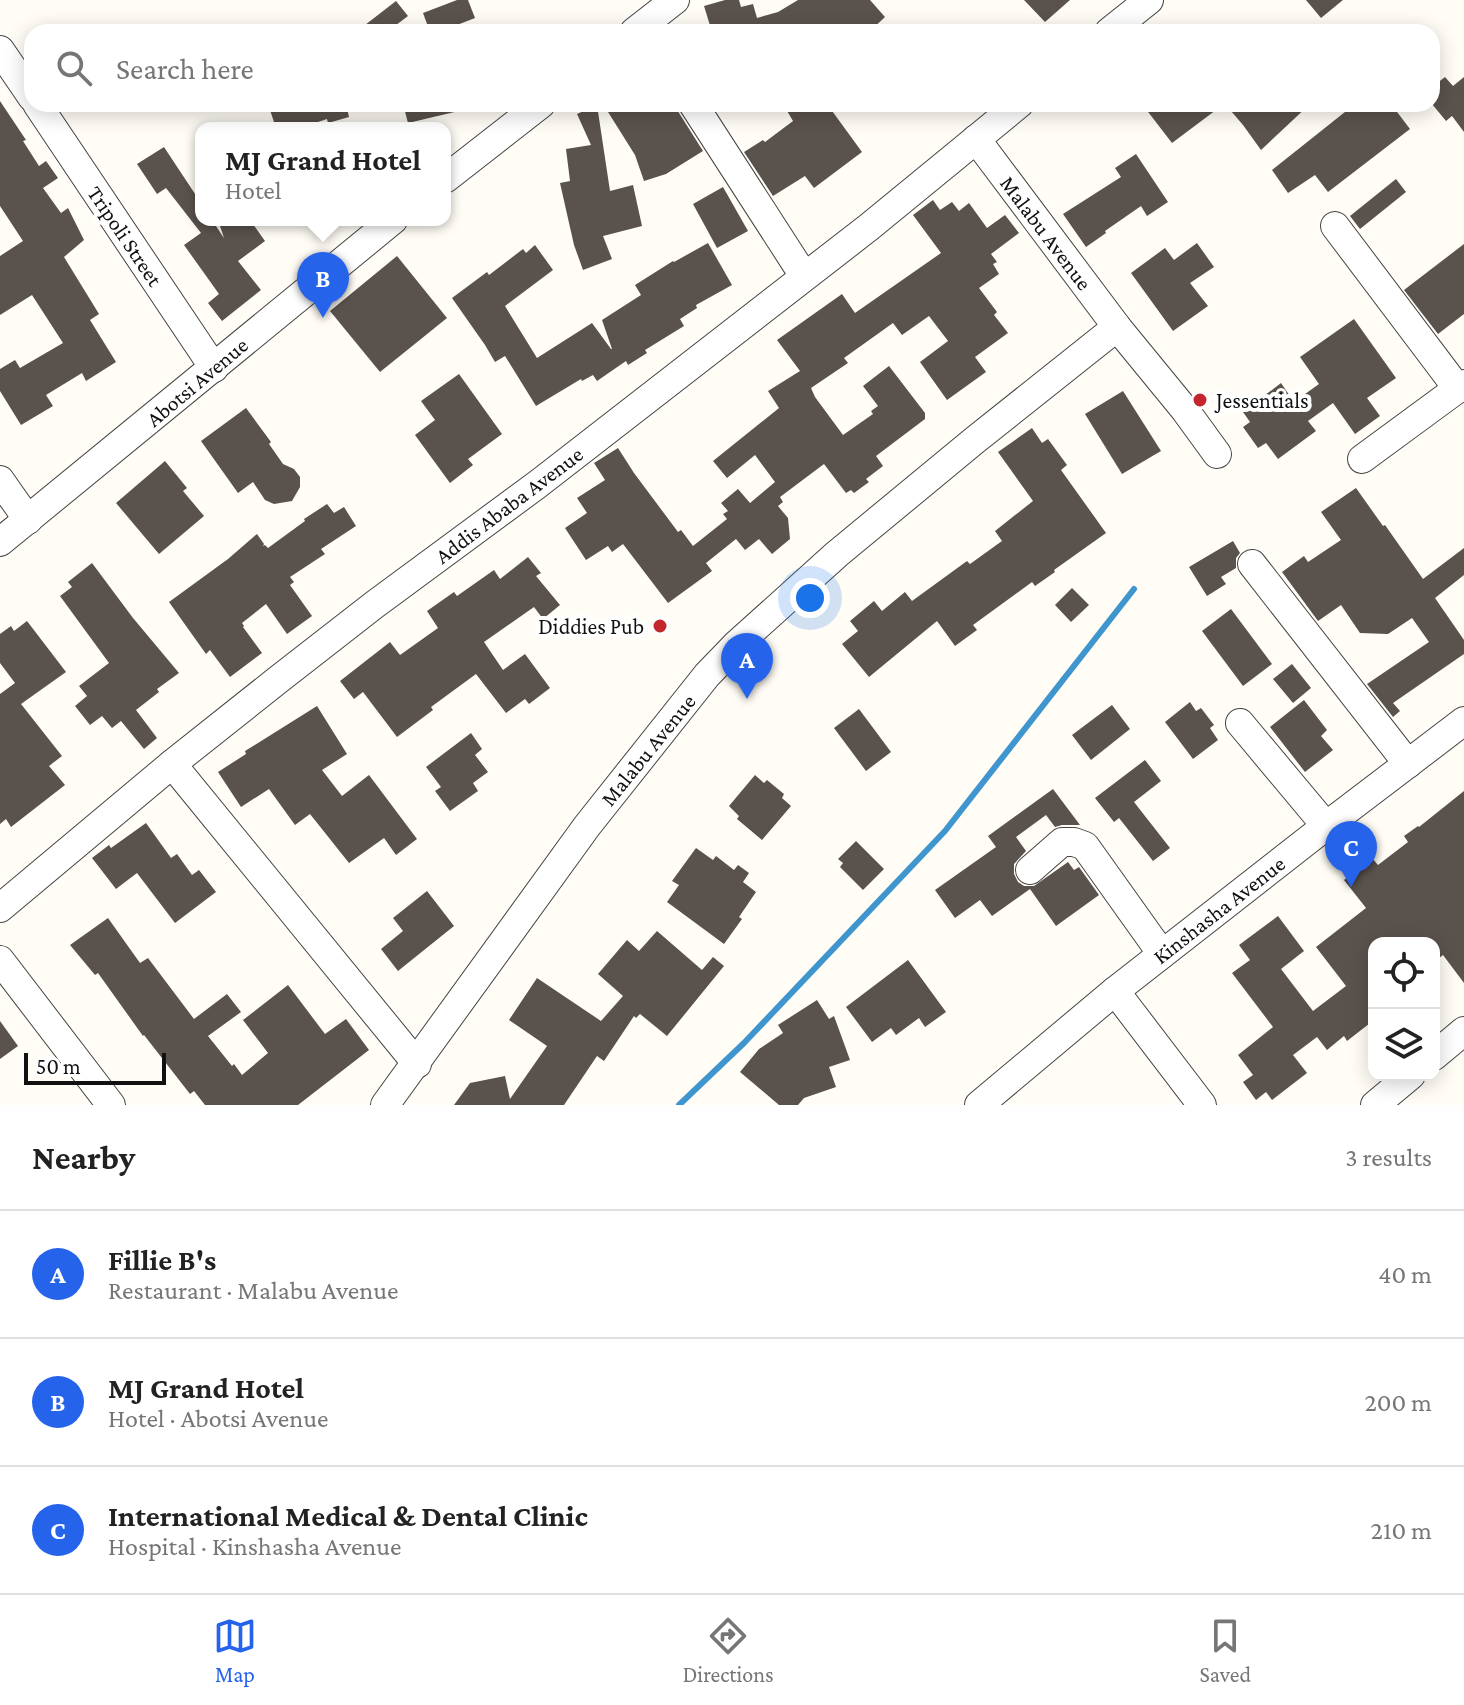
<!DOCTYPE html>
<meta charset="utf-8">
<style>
:root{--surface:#fff;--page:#f2f2f2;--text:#222;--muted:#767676;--line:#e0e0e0;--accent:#2563eb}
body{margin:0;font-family:"Crimson Pro",serif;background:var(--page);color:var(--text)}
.controls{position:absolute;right:24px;bottom:24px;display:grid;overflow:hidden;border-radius:16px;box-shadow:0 4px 20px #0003}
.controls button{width:72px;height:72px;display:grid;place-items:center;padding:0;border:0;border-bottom:2px solid var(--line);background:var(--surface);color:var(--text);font:40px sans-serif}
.scale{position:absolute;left:24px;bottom:20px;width:142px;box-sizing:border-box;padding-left:8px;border:4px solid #111;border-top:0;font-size:22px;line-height:28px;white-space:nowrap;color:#111;-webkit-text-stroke:6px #fff;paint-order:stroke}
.you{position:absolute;left:810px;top:598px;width:28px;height:28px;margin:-20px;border:6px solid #fff;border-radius:50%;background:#1a73e8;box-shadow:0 0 0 12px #1a73e833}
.badge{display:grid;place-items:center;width:52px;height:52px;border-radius:50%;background:var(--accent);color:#fff;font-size:26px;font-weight:700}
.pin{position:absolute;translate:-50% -66px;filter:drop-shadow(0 2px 4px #0008)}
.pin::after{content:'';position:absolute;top:42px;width:28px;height:24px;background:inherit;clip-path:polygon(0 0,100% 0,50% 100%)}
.popup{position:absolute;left:195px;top:122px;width:256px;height:104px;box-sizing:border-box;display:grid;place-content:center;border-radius:16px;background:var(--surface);filter:drop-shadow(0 2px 6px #0005);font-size:26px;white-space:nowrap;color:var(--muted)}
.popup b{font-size:30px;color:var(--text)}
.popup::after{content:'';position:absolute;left:50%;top:100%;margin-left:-16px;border:16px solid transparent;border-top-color:var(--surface)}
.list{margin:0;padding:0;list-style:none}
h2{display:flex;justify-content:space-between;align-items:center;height:104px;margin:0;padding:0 32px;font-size:34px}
h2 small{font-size:26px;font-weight:400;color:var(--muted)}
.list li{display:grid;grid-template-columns:52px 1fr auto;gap:24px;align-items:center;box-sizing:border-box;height:128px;padding:0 32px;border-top:2px solid var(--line)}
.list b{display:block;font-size:30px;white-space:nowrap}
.list p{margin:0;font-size:26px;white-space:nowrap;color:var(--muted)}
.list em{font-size:26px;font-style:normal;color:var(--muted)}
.icon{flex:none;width:44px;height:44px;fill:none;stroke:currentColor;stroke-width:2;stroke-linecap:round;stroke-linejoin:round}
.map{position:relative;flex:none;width:1464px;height:1105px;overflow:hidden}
.search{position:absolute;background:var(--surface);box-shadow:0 4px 20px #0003;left:24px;right:24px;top:24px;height:88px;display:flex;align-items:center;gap:20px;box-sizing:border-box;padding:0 28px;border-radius:24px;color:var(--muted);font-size:30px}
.sheet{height:488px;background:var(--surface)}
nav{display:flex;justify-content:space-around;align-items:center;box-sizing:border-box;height:112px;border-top:2px solid var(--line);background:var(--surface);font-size:22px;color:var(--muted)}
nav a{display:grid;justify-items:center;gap:4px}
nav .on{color:var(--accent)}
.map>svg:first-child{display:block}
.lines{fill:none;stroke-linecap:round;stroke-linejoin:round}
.stream{stroke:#3f96cf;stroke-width:6}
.building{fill:#5a524d}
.minor-casing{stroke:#444;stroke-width:30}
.minor{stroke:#fff;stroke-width:28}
.poi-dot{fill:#c4262e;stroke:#fff;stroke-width:3}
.labels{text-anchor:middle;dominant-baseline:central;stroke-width:8;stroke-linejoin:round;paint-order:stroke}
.street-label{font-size:22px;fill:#111;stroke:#fff}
.poi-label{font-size:22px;fill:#111;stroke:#fff;text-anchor:start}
</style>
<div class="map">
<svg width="1464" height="1105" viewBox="0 0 1464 1105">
<rect width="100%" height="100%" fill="#fffdf5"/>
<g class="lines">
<!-- stream -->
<polyline class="stream" points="679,1105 744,1043 945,831 1134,589"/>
</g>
<!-- building -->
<g class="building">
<polygon points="457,0 468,0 475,18 439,32 430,32 423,13"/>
<polygon points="725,0 739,0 741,7 753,4 757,18 778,12 798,0 870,0 885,17 869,32 712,32 704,6"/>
<polygon points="1024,0 1070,0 1045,22"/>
<polygon points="1306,0 1343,0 1321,18"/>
<polygon points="396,1 408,16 387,32 356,32"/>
<polygon points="1445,77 1453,86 1464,77 1464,132 1452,116 1446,121 1432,104 1432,87"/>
<polygon points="0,101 26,140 23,141 39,166 46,161 58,178 43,188 61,213 68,208 84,240 64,257 99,314 90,320 116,362 86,381 82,373 46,395 53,406 21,425 0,391 0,369 15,360 20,368 63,343 32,295 0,315 0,256 23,241 0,206"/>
<polygon points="268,104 322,104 323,109 346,104 349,117 328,123 327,119 300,128 276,128"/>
<polygon points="403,104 462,104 463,110 408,123"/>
<polygon points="603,104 675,104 679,113 703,151 666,174 644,181 635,155"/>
<polygon points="783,104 827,104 862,152 814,188 805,176 773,196 744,152 763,140 765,142 793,121"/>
<polygon points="1142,104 1224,104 1172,143"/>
<polygon points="1225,104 1310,104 1261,150 1243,125"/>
<polygon points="1355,104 1391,104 1410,129 1328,192 1315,175 1288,193 1272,170"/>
<polygon points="597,105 610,191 633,185 642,226 603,236 612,259 583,270 574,245 560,183 570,181 566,149 591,145 577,114"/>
<polygon points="164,147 201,203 201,220 212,220 224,238 218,220 250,220 265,241 238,261 261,290 222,321 208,303 219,294 184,245 201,233 166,188 157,194 137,164"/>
<polygon points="1136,154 1168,202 1147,216 1141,206 1105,231 1106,233 1086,247 1063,214 1121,177 1115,168"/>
<polygon points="1396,179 1406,192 1360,229 1350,216"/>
<polygon points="723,187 748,231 717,248 693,204"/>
<polygon points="933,200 940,210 952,202 959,211 969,203 987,228 1005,215 1019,233 991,254 997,262 993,264 999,274 979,288 997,312 994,315 1008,333 975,357 986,372 947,400 920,362 948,341 929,316 902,335 893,323 844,358 848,363 811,388 815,397 843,435 873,414 871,411 878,406 863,386 889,366 925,413 925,419 876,456 883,466 866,479 869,482 854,493 851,490 846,493 824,464 780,497 783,502 778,506 788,518 790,539 772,554 759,539 745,550 736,539 706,563 712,571 668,603 623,544 612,552 608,546 586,560 565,528 587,513 577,498 605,480 594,463 618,448 634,473 678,532 681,530 693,546 727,519 723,514 728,511 721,503 738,489 750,503 775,482 755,455 727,478 713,461 779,408 768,391 800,371 777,340 842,294 855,313 941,253 913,215"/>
<polygon points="708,243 732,285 696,305 697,308 680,319 684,326 645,350 647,353 628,365 626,361 597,381 593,375 582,381 581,379 536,406 505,356 495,362 485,345 452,298 487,272 489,275 523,249 526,253 535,245 553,270 505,306 537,358 592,323 611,349 612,349 602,320 641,295 635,285 673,261 674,262"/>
<polygon points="1197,243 1214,267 1190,283 1208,306 1173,331 1131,273 1165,248 1174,260"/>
<polygon points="1464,244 1464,314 1438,334 1404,290"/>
<polygon points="397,256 447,318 380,372 330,311"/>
<polygon points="1354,319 1396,378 1367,398 1380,416 1355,434 1333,403 1308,421 1316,431 1278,459 1266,443 1258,448 1243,427 1250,422 1243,412 1281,383 1294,402 1319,384 1300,357"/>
<polygon points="459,374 502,434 468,459 473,465 450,483 415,435 435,420 421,401"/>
<polygon points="1123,391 1161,451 1122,474 1085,414"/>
<polygon points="246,408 271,442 269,444 283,464 294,469 300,477 300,487 292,501 274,504 265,500 253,482 238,493 201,441"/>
<polygon points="1032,428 1042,443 1048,439 1067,465 1061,470 1106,533 1054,570 1055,572 1035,586 1032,582 973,625 977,630 955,646 937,621 869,677 842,644 858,631 850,621 874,601 882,611 905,592 912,601 967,561 970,564 1002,541 995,531 1033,501 998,452"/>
<polygon points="165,461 187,488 183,491 204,516 159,554 116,503"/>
<polygon points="1356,488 1383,526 1385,525 1423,579 1464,548 1464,575 1435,598 1464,640 1464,654 1393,703 1400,711 1393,717 1367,684 1429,642 1412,618 1388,634 1360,633 1341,605 1318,621 1282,572 1304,556 1308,562 1341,540 1321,512"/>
<polygon points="327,504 334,513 344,507 356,526 321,549 325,554 290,577 294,582 290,585 312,616 287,634 266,604 242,623 244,626 243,627 262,653 230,677 210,650 206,654 169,602 228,559 257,534 264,544 263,546 265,545 268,548 305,521 304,519"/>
<polygon points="1233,541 1240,553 1236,558 1236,568 1221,577 1226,584 1207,596 1189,567"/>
<polygon points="528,557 541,573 536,576 560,605 543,619 534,607 484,642 503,670 525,654 550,688 529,704 525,699 506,713 476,674 431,707 433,710 397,737 363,692 354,699 340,681 390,642 400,655 438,628 427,611 454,592 457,596 494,570 500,579"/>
<polygon points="92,563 133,618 179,673 157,689 159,692 136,710 157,738 144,749 121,721 112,728 102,716 90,725 75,706 87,696 79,686 109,663 60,596 72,587 68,582"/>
<polygon points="1072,588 1089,605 1071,622 1055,605"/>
<polygon points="1231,609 1272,664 1243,686 1202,631"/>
<polygon points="27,621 66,672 21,704 62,756 49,766 65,785 11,827 6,819 0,824 0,694 15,683 0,663 0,634 11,626 14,631"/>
<polygon points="1292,664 1311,688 1293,703 1273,679"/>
<polygon points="1304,700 1327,730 1321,736 1333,750 1305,772 1270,727"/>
<polygon points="1190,702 1196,711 1201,708 1214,725 1210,728 1218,740 1193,759 1165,722"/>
<polygon points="1112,705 1130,729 1091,760 1072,735"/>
<polygon points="317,706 347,754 322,770 342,796 369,775 417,839 396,855 384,838 349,863 310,814 295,825 269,789 241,807 218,772 246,754 245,751"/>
<polygon points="859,709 891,752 866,771 834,728"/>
<polygon points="471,733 482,749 475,755 488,772 473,783 478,791 450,811 435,791 441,787 426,767"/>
<polygon points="1145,760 1161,781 1134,802 1170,848 1153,861 1119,818 1114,822 1095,798"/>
<polygon points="755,775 764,783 767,780 784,794 782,798 791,806 762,840 737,819 739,816 729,806"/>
<polygon points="1053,789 1080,825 1062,825 1055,827 1046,815 1016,837 1026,851 1014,864 1014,874 1018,882 1024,886 1034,886 1068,862 1074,870 1079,867 1099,895 1056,926 1030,889 992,916 980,900 955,918 935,890 996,847 988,836"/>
<polygon points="1464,791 1464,983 1443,955 1434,962 1434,943 1374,943 1374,1020 1347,1041 1344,1036 1327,1050 1317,1037 1293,1055 1307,1073 1272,1100 1266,1092 1256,1100 1243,1082 1253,1075 1238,1055 1273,1027 1232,973 1250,960 1239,945 1278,916 1304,951 1281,969 1313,1011 1346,986 1316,947 1366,908 1344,880 1372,858 1378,865 1408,842 1404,836 1418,826 1419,827"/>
<polygon points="146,823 171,858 177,854 192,875 199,870 216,892 175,923 137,873 116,889 92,858 109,845 111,848"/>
<polygon points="856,841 884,869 863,890 840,867 843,863 838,859"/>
<polygon points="696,848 713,860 716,856 734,870 738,865 749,873 743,882 756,892 739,917 742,919 724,944 667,902 679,885 672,881"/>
<polygon points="427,891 454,926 398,971 381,949 403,931 393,918"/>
<polygon points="108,918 140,963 148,958 194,1019 227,994 241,1012 208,1036 232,1066 234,1064 242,1075 268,1053 243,1020 288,985 325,1034 346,1019 369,1050 298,1105 205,1105 194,1091 190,1094 144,1035 143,1036 98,973 95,975 70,945"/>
<polygon points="657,931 702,970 713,957 724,966 667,1036 640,1014 636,1018 634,1016 604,1061 597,1056 564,1105 454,1105 470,1083 505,1076 510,1099 547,1046 509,1020 537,978 601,1021 623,996 598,974 627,940 639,951"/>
<polygon points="908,960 946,1012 925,1027 919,1018 896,1035 891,1028 872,1042 846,1007"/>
<polygon points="817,1000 829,1019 834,1016 850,1060 829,1067 836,1087 804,1098 798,1105 779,1105 740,1072 759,1049 783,1033 778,1025"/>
<polygon points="0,1021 18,1046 0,1059"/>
</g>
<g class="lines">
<defs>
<g id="minor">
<polyline points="634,32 675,0"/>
<polyline points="1109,32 1149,0"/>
<polyline points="0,50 32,97"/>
<polyline points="37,104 214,368"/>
<polyline points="693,104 804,276"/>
<polyline points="976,139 1117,327 1185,410 1217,454"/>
<polyline points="445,179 541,104"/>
<polyline points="1335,226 1458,389"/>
<polyline points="1362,459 1464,384"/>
<polyline points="0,480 28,520"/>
<polyline points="0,542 393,220"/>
<polyline points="1252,564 1408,764"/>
<polyline points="1240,723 1326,826"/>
<polyline points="172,764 417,1064"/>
<polyline points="1030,870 1062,842 1074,842 1085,846 1162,954"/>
<polyline points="0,908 172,764 279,679 374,605 538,484 869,227 1019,104"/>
<polyline points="0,960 111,1105"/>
<polyline points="1115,991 1202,1105"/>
<polyline points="1434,1056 1464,1031"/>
<polyline points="385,1105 587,826 707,675 736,645 837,554 975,440 1117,327"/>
<polyline points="979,1105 1115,991 1326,826 1464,721"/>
<polyline points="1375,1105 1411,1075"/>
</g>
</defs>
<!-- minor casing -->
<use href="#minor" class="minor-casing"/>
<!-- minor -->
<use href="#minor" class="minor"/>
</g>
<!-- markers -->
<g class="poi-dot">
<circle cx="1200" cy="400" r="8"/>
<circle cx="660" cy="626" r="8"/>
</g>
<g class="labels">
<!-- street labels -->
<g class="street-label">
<text transform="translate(1046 233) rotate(53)">Malabu Avenue</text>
<text transform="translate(125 236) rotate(56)">Tripoli Street</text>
<text transform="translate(197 382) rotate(-40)">Abotsi Avenue</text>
<text transform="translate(509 505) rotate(-37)">Addis Ababa Avenue</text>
<text transform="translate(648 750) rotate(-51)">Malabu Avenue</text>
<text transform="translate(1219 910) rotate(-38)">Kinshasha Avenue</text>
</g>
<!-- poi labels -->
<g class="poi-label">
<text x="1216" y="400">Jessentials</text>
<text x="644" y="626" text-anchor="end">Diddies Pub</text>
</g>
</g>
</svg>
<div class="controls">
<button><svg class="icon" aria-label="locate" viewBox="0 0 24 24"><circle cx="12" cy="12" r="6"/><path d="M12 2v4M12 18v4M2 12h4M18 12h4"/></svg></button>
<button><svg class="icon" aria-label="layers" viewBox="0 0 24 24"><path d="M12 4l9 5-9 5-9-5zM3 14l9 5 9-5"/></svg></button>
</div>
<div class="scale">50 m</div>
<div class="you"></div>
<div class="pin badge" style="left:747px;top:699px">A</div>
<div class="pin badge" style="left:323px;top:318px">B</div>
<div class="popup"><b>MJ Grand Hotel</b>Hotel</div>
<div class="pin badge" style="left:1351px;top:887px">C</div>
<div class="search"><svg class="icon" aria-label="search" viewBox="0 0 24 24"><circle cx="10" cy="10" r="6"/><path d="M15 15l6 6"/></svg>Search here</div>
</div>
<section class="sheet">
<h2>Nearby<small>3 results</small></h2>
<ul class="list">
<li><span class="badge">A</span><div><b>Fillie B's</b><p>Restaurant · Malabu Avenue</p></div><em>40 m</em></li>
<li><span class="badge">B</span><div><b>MJ Grand Hotel</b><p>Hotel · Abotsi Avenue</p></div><em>200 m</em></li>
<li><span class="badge">C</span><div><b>International Medical &amp; Dental Clinic</b><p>Hospital · Kinshasha Avenue</p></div><em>210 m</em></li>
</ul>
</section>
<nav>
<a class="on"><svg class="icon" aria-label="map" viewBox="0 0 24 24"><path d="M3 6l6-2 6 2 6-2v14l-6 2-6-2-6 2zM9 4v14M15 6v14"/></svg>Map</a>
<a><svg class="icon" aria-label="directions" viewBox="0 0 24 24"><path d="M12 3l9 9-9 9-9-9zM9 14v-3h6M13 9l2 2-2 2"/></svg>Directions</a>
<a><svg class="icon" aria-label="saved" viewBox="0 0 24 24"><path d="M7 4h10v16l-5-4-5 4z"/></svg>Saved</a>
</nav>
